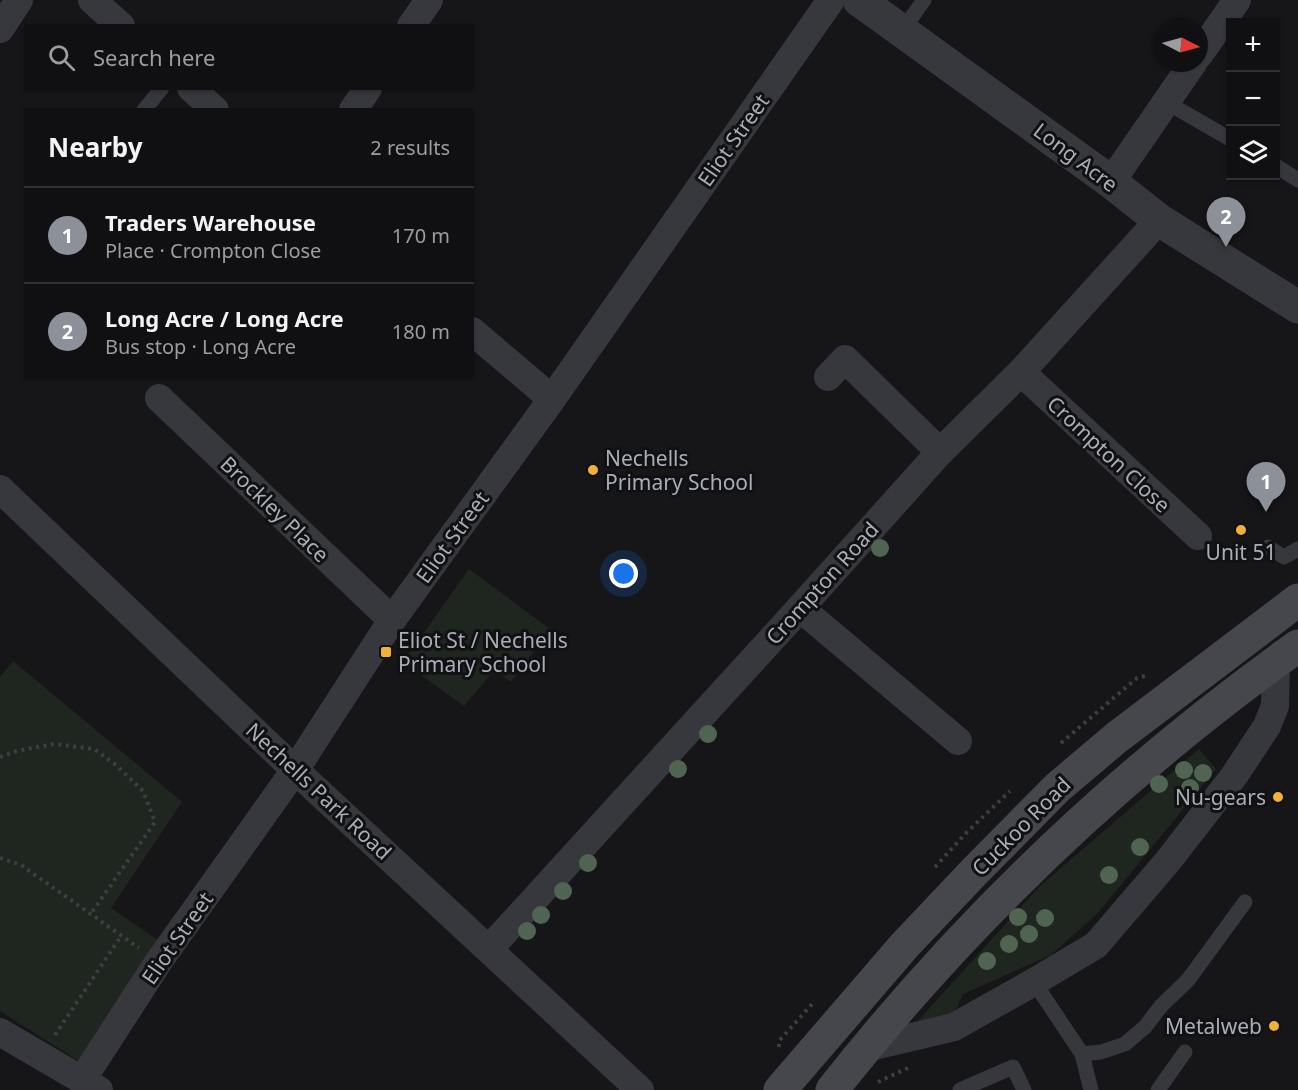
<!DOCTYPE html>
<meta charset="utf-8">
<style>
:root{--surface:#101012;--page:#1e1e20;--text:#f1f3f6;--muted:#9c9d9f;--line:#303032;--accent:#8c9099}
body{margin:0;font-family:"Noto Sans",sans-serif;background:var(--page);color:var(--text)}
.controls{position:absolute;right:18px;top:18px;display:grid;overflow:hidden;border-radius:0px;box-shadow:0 2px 4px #0004}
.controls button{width:54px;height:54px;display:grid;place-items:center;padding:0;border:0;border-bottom:2px solid var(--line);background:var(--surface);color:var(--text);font:30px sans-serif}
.compass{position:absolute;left:1154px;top:18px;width:54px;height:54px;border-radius:50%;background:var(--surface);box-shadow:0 2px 4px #0004;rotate:96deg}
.you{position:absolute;left:624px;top:574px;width:21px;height:21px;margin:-15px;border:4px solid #fff;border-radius:50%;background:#1a73e8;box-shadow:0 0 0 9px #1a73e833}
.badge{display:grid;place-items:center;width:39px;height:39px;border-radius:50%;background:var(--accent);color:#fff;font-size:20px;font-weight:700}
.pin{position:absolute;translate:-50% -50px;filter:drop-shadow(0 2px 3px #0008)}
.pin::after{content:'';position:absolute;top:32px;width:21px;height:18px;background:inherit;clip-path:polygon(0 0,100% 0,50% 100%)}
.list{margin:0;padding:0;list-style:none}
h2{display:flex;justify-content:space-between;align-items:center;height:78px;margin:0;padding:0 24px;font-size:26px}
h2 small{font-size:20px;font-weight:400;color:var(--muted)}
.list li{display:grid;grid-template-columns:39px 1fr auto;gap:18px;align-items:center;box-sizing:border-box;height:96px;padding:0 24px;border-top:2px solid var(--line)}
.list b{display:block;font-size:22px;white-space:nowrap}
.list p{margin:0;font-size:20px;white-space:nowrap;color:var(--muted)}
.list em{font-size:20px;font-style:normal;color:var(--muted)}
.icon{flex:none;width:33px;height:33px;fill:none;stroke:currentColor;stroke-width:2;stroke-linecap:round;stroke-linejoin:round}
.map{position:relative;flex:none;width:1298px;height:1090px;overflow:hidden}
.search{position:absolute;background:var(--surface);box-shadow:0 2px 4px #0004;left:24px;top:24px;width:450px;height:66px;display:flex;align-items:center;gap:15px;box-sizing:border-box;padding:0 21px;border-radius:0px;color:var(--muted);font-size:22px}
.panel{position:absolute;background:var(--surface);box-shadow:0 2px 4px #0004;left:24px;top:108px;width:450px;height:270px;border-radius:0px}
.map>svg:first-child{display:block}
.green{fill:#1e261f}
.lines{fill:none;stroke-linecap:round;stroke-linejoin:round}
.path{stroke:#3d3f44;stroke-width:4;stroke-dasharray:3 4.5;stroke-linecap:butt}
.service{stroke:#37383d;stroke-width:15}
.minor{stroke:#37383d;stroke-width:28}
.tertiary{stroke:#37383d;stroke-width:33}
.secondary{stroke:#45474d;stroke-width:33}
.tree{fill:#506452}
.poi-dot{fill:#f2b134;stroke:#111113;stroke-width:2}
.labels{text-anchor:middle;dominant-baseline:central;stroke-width:6;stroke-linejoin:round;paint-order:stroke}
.street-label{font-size:21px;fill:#a8adb8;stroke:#111113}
.poi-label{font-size:21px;fill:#a8adb8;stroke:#111113;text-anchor:start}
</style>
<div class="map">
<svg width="1298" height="1090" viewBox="0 0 1298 1090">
<rect width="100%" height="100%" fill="#161618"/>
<!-- green -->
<g class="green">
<polygon points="469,569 550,629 511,682 502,675 491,674 464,706 403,662"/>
<polygon points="13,661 182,802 111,908 162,943 82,1063 0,1011 0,677"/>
<polygon points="1199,749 1216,769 1098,913 1051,955 963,994 954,1014 915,1024 1039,887"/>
</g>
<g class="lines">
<!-- path -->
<g class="path">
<polyline points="1061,743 1137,678 1149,675"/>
<polyline points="0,757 17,751 54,744 94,749 116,765 143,791 155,822 90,915"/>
<polyline points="0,858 21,865 139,948"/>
<polyline points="935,867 965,834 1010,791"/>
<polyline points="55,1035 121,936"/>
<polyline points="779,1047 779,1041 812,1004"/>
<polyline points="878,1082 912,1066"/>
</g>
<!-- service -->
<g class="service">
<polyline points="902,31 924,0"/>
<polyline points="1166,102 1230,139"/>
<polyline points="144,110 162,88"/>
<polyline points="1276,166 1298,180"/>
<polyline points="1268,547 1284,557 1298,549"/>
<polyline points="1034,982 1082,1054 1091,1090"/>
<polyline points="1082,1054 1101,1052 1125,1044 1145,1027 1161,1006 1188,980 1245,902"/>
<polyline points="960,1090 1013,1067 1024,1090"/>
<polyline points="1158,1090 1185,1052"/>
</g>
<!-- minor -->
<g class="minor">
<polyline points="92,0 121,26"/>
<polyline points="411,26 429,0"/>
<polyline points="0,29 19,0"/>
<polyline points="1199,55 1237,0"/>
<polyline points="191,88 215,110"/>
<polyline points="353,110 368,88"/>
<polyline points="1111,182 1193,63"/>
<polyline points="472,331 552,399"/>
<polyline points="1021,372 1198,536"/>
<polyline points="828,377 845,359 940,452"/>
<polyline points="159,398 392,620"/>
<polyline points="0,489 295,770 640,1090"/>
<polyline points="800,608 958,741"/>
<polyline points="489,949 800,608 940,452 1021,372 1159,220"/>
<polyline points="0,1032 99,1090"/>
<polyline points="865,1048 954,1027 1034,982 1096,945 1168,861 1234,776 1267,726 1275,706 1276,662"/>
<polyline points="82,1080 159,961 295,770 392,620 552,399 831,0"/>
</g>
<!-- tertiary -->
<polyline class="tertiary" points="859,0 1111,182 1159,220 1298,307"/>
<!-- secondary -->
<g class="secondary">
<polyline points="780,1090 904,946 974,872 1057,788 1116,738 1298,600"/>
<path d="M832,1090C965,921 1123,771 1298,646"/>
</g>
</g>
<!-- trees -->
<g class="tree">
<circle cx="880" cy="548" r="9"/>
<circle cx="708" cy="734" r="9"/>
<circle cx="678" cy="769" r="9"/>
<circle cx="1184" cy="770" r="9"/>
<circle cx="1203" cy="773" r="9"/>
<circle cx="1159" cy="784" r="9"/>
<circle cx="1190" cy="788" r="9"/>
<circle cx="1140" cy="847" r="9"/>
<circle cx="588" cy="863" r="9"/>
<circle cx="1109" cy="875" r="9"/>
<circle cx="563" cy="891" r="9"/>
<circle cx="541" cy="915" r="9"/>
<circle cx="1018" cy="917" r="9"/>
<circle cx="1045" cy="918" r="9"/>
<circle cx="527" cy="931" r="9"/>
<circle cx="1029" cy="934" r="9"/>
<circle cx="1009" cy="944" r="9"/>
<circle cx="987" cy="961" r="9"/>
</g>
<!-- markers -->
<g class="poi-dot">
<circle cx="593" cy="470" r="6"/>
<circle cx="1241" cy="530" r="6"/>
<rect x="380" y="646" width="12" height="12" rx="3"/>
<circle cx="1278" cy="797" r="6"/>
<circle cx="1274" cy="1026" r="6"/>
</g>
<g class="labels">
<!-- street labels -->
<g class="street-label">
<text transform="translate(733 140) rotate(-55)">Eliot Street</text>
<text transform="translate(1076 157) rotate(37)">Long Acre</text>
<text transform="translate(1109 454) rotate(43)">Crompton Close</text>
<text transform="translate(275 509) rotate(44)">Brockley Place</text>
<text transform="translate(452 537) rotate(-54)">Eliot Street</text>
<text transform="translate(822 583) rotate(-48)">Crompton Road</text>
<text transform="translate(319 791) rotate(43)">Nechells Park Road</text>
<text transform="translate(1021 826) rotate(-45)">Cuckoo Road</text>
<text transform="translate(177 938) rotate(-55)">Eliot Street</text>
</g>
<!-- poi labels -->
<g class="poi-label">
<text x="605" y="458">Nechells<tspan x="605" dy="24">Primary School</tspan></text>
<text x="1241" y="552" text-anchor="middle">Unit 51</text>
<text x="398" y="640">Eliot St / Nechells<tspan x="398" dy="24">Primary School</tspan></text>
<text x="1266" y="797" text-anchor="end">Nu-gears</text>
<text x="1262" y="1026" text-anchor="end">Metalweb</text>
</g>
</g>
</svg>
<div class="controls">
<button>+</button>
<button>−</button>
<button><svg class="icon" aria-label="layers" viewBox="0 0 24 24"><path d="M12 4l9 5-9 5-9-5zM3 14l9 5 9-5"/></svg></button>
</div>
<svg class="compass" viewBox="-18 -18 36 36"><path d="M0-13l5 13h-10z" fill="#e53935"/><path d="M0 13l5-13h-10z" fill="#9c9d9f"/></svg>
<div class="you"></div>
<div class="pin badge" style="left:1266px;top:512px">1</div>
<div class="pin badge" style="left:1226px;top:247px">2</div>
<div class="search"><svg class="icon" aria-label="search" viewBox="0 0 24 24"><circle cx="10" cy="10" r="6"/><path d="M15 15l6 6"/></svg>Search here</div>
<section class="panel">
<h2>Nearby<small>2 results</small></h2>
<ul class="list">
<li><span class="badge">1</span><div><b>Traders Warehouse</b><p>Place · Crompton Close</p></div><em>170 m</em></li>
<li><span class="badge">2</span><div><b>Long Acre / Long Acre</b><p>Bus stop · Long Acre</p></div><em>180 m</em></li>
</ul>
</section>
</div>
